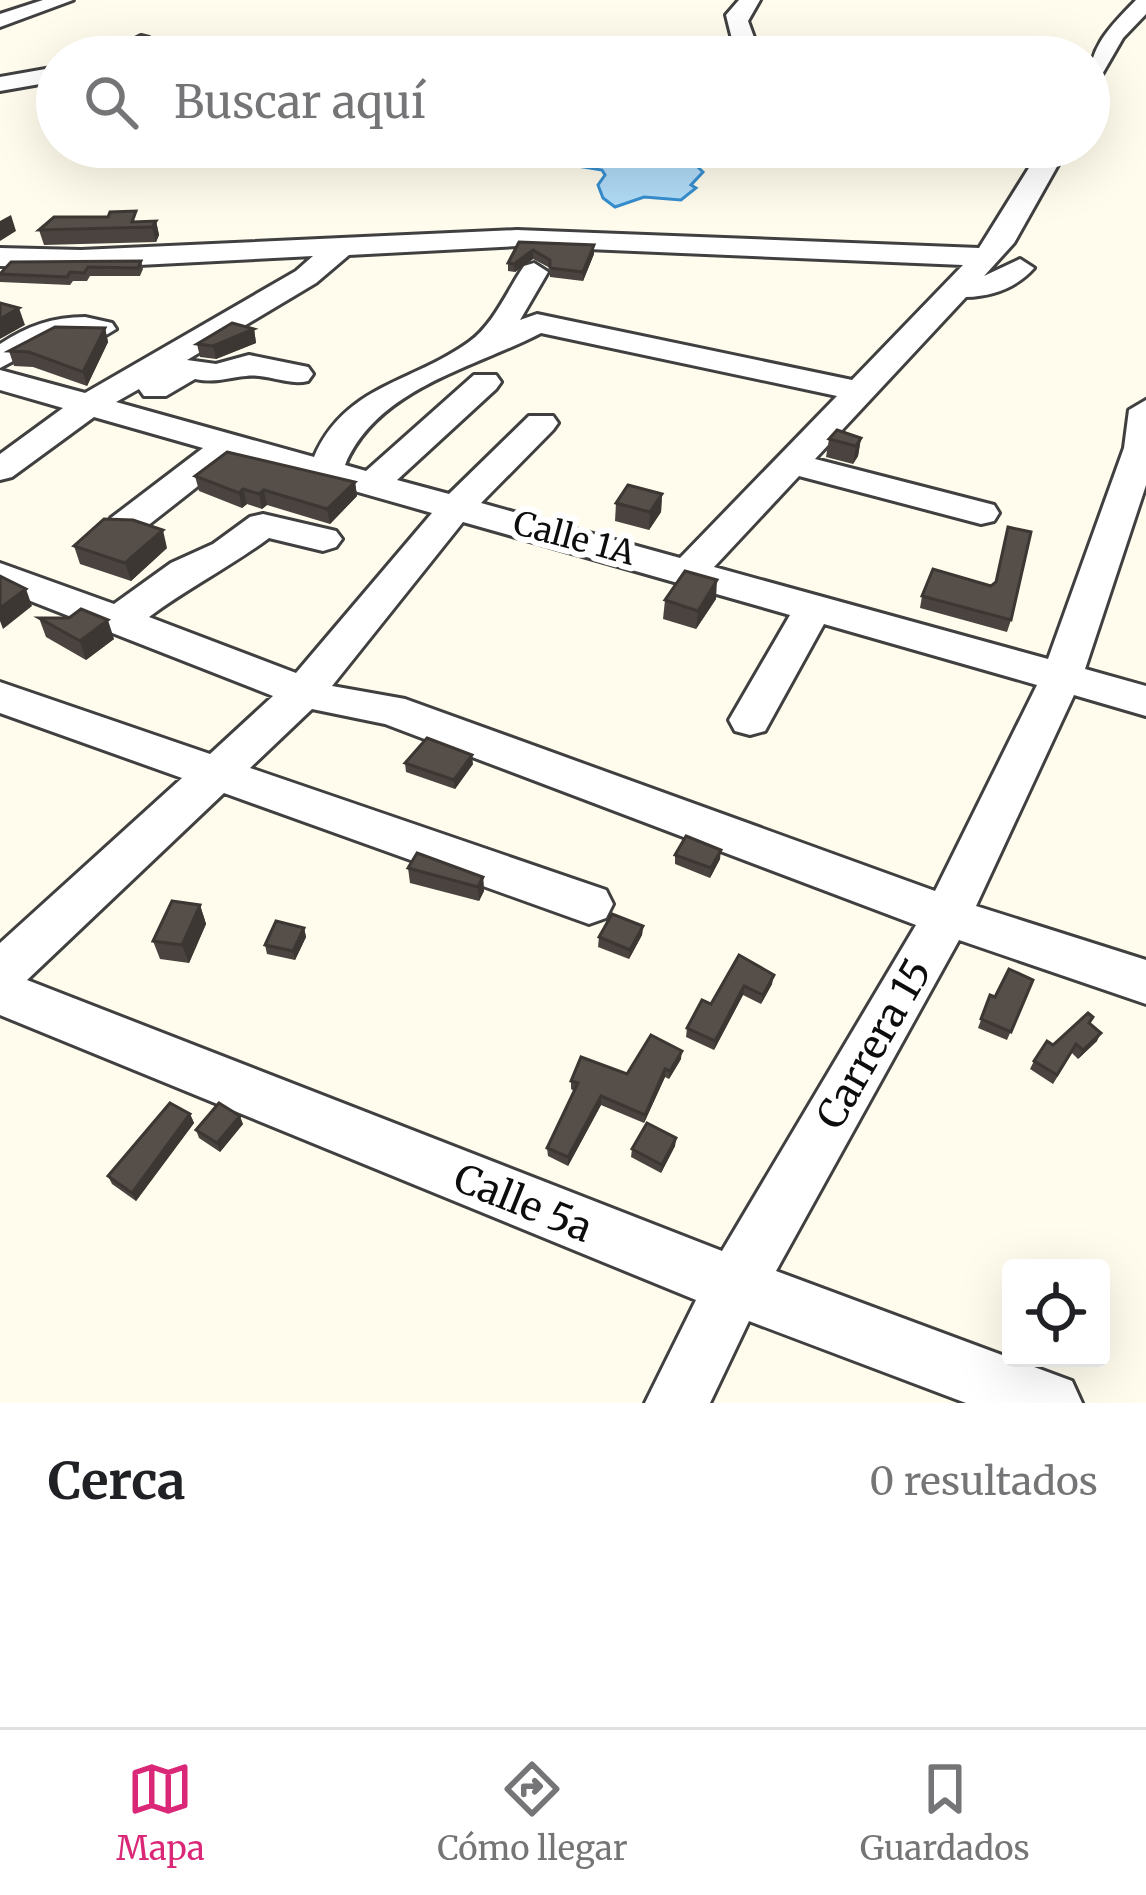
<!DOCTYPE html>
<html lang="es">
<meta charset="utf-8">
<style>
:root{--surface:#fff;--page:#f2f2f2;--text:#202124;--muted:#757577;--line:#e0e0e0;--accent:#db2777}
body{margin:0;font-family:Merriweather,serif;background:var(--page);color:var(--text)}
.controls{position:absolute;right:36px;bottom:36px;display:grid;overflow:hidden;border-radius:12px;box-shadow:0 12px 48px #0002}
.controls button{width:108px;height:108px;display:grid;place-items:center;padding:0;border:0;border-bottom:3px solid var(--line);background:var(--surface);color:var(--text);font:60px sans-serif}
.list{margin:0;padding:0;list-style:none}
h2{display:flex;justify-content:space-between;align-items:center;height:156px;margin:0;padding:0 48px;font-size:51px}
h2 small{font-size:39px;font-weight:400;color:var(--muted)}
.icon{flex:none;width:66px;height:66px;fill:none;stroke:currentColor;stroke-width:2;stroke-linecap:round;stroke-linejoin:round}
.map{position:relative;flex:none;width:1146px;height:1403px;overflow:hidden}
.search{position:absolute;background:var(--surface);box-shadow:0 12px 48px #0002;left:36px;right:36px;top:36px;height:132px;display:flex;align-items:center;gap:30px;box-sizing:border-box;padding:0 42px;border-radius:66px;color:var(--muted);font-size:45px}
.sheet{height:324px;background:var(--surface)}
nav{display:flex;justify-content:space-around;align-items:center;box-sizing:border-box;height:168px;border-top:3px solid var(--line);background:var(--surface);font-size:33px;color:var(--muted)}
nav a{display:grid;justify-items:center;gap:6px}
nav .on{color:var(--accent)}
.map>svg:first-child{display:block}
.water{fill:#b1dbf7;stroke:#378fcf;stroke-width:3}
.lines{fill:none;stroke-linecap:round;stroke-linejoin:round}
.minor-casing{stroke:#404040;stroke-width:6}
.minor{fill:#fff;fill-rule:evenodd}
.wall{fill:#4a433f}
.shaded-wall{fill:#3c3733}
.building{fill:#564e49;stroke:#3c3733;stroke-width:3}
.labels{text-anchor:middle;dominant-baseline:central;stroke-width:12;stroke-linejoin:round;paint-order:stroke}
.street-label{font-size:33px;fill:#0d0d0d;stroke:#fff}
.near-street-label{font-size:39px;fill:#0d0d0d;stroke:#fff}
</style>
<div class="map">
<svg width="1146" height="1403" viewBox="0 0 1146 1403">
<rect width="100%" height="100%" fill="#fffced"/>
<!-- water -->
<polygon class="water" points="527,147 693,147 683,153 703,172 691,185 696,188 681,200 644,197 615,207 603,198 598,185 605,175 602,170 559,163"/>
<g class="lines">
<defs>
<g id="minor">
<polygon points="43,0 73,0 0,27 0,14"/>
<polygon points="739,0 760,0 748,21 756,43 768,57 744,57 732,39 726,15"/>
<path d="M1136,0H1146V14L1123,38L1097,83L1089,85C1089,46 1110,27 1136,0Z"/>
<polygon points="141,36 149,38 149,48 130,57 101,57"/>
<polygon points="57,67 57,81 0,91 0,77"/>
<path d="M1042,147H1068L1014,243L984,276L1020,259L1034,268C1016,288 993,296 966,297L815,459L994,505L999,513L994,521L981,524L799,476L714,567L1048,659L1124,448L1129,410L1146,400V485L1085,669L1146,686V716L1074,695L976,906L1146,960V1004L959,940L776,1271L1072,1381L1082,1403H966L749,1321L710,1403H645L696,1300L0,1015V943L182,778L0,713V682L210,754L273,696L0,589V563L114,604L171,563L213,544L250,517L263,514L336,531L342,539L336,547L323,551L269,538C230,567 188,588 149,617L296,673L432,513L235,457L137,534H111L106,526L111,518L203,448L94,417L12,477L0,480V454L63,408L0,390V370L85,393L296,271L313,256L81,268L0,266V248L81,250L517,230L979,248ZM517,246L963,265L852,380L537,314L520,320L548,272L534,263L524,266C507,291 494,324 469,342C412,383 345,385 314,457L116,402L139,389L144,396H166L195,379C216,383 226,378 246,376C267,373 287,386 308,381L313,374L308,367L249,355L216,364L187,360L316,283L349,255ZM541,333L837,396L680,558L481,503L553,430L558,423L553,416H529L449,494L397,480L496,389L501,382L496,375H474L366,471L345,465C377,388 474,368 541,333ZM463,522L790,615L729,720L735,731L750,735L765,731L824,624L1037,685L935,891L405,699L332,686ZM312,709L385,724L916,925L722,1251L27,980L224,793L589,924L606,918L613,904L606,890L250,768Z"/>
<path d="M85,317L112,323L116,329L101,338L58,337L0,368V344C27,326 53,317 85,317Z"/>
</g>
</defs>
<!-- minor casing -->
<use href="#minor" class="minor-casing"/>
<!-- minor -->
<use href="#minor" class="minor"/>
</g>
<!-- wall -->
<g class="wall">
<polygon points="156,221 159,235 156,242 44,245 39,230"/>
<polygon points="519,242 594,245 594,254 583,281 550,277 550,268 533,259 515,272 508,271 508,263"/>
<polygon points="141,261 143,269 140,276 90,276 87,281 73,281 70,285 0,282 0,272"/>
<polygon points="105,328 108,342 87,386 33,367 14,366 9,351"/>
<polygon points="254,329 256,343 216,359 200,357 197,344"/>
<polygon points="861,438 858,456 853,464 826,457 829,439"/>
<polygon points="195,476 355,482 357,496 330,524 267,505 262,509 247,504 242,508 199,491"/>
<polygon points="662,494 661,512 649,530 615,521 616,503"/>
<polygon points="74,546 167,548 131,581 80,564"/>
<polygon points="922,596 1011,620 1007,632 920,608"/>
<polygon points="716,599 696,629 663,619 665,600"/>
<polygon points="39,618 114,639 86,660 46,637"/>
<polygon points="405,763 473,764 455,789 406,772"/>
<polygon points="675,855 720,859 710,878 675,864"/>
<polygon points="408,868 483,877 484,891 479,901 410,883"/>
<polygon points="200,905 206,924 189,963 160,959 153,941"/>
<polygon points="643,926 642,935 629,959 598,947 599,937"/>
<polygon points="304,928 306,937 295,960 267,954 265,945"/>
<polygon points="739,955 772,984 761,1004 743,995 714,1050 686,1037 687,1028 711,1004"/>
<polygon points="1033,980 1007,1040 978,1028 990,995 995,997"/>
<polygon points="1089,1023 1097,1041 1078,1059 1072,1053 1053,1084 1030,1069 1034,1061 1053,1045"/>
<polygon points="681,1059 669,1079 665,1077 644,1123 601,1105 568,1166 548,1156 547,1148 574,1091 571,1089 571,1081 627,1074"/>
<polygon points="190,1114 194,1123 136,1201 112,1184 108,1176"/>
<polygon points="243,1124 220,1152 199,1138 196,1130"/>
<polygon points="676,1138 675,1146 661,1173 631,1157 632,1149"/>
</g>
<!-- shaded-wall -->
<g class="shaded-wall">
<polygon points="11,215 16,231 0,241 0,221"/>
<polygon points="156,221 159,235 156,242 152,227"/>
<polygon points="594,245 594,254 583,281 583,272"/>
<polygon points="533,250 533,259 515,272 514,264"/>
<polygon points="19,308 25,325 0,339 0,319"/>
<polygon points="105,328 108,342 87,386 83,372"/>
<polygon points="254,329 256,343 216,359 213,346"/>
<polygon points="861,438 858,456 853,464 856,446"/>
<polygon points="355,482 357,496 330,524 327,509"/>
<polygon points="243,489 247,504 242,508 239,493"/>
<polygon points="264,490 267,505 262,509 259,494"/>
<polygon points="662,494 661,512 649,530 650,512"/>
<polygon points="163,530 167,548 131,581 125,563"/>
<polygon points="717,580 716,599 696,629 698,611"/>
<polygon points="26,589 32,606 3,629 0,621 0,608"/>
<polygon points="108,620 114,639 86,660 80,641"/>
<polygon points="472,755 473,764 455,789 454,780"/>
<polygon points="721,850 720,859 710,878 711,868"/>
<polygon points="483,877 484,891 479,901 478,887"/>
<polygon points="200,905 206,924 189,963 182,945"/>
<polygon points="643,926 642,935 629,959 630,950"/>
<polygon points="304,928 306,937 295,960 293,951"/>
<polygon points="774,975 772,984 761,1004 763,995"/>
<polygon points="744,986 743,995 714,1050 715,1041"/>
<polygon points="1101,1033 1097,1041 1078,1059 1083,1050"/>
<polygon points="682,1051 681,1059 669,1079 670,1071"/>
<polygon points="665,1069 665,1077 644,1123 645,1115"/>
<polygon points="601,1096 601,1105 568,1166 568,1157"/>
<polygon points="190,1114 194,1123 136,1201 132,1193"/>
<polygon points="240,1116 243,1124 220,1152 217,1143"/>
<polygon points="676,1138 675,1146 661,1173 662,1165"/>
</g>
<!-- building -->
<g class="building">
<polygon points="136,211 132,222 156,221 152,227 39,230 54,217 108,217 110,212"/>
<polygon points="519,242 594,245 583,272 550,268 550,260 533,250 514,264 508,263"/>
<polygon points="141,261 138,268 88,267 84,273 70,272 67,277 0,274 11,262"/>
<polygon points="0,303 19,308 0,319"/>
<polygon points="232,323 254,329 213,346 197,344"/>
<polygon points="55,327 105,328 83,372 29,352 9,351"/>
<polygon points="837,430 861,438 856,446 829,439"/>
<polygon points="227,452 355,482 327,509 264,490 259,494 243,489 239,493 195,476"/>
<polygon points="628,485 662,494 650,512 616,503"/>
<polygon points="104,519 133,520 163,530 125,563 74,546"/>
<polygon points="1008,527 1031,532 1011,620 922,596 933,569 991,586 996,582"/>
<polygon points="685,571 717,580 698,611 665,600"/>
<polygon points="0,576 26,589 0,608"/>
<polygon points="81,609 108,620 80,641 39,618 69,618"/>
<polygon points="427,738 472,755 454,780 405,763"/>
<polygon points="686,836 721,850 711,868 675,855"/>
<polygon points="417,853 483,877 478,887 408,868"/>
<polygon points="172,901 200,905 182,945 153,941"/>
<polygon points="612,914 643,926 630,950 599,937"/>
<polygon points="276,921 304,928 293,951 265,945"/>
<polygon points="739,955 774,975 763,995 744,986 715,1041 687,1028 702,1000 711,1004"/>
<polygon points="1009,969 1033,980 1011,1032 981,1019 990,995 995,997"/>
<polygon points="1088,1013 1093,1017 1089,1023 1101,1033 1083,1050 1076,1044 1057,1075 1034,1061 1047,1041 1053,1045"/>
<polygon points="651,1035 682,1051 670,1071 665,1069 645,1115 601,1096 568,1157 547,1148 578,1083 571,1081 581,1057 627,1074"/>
<polygon points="170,1103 190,1114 132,1193 108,1176"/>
<polygon points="219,1103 240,1116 217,1143 196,1130"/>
<polygon points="647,1123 676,1138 662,1165 632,1149"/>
</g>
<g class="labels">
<!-- street labels -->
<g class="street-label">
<text transform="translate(574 538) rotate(15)">Calle 1A</text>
</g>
<!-- near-street labels -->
<g class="near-street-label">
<text transform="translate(874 1044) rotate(-60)">Carrera 15</text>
<text transform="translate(523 1203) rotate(22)">Calle 5a</text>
</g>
</g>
</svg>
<div class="controls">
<button><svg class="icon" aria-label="locate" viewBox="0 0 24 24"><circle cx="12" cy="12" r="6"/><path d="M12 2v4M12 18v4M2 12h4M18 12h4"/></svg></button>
</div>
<div class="search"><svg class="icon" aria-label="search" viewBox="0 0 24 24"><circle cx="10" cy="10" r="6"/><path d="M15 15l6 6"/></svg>Buscar aquí</div>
</div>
<section class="sheet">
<h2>Cerca<small>0 resultados</small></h2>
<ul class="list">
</ul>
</section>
<nav>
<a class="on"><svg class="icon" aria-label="map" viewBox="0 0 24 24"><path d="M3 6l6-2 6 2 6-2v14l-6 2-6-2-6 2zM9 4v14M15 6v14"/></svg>Mapa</a>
<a><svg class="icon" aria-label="directions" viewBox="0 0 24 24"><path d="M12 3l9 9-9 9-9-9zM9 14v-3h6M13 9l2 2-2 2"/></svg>Cómo llegar</a>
<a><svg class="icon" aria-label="saved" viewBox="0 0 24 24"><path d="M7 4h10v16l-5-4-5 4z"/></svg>Guardados</a>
</nav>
